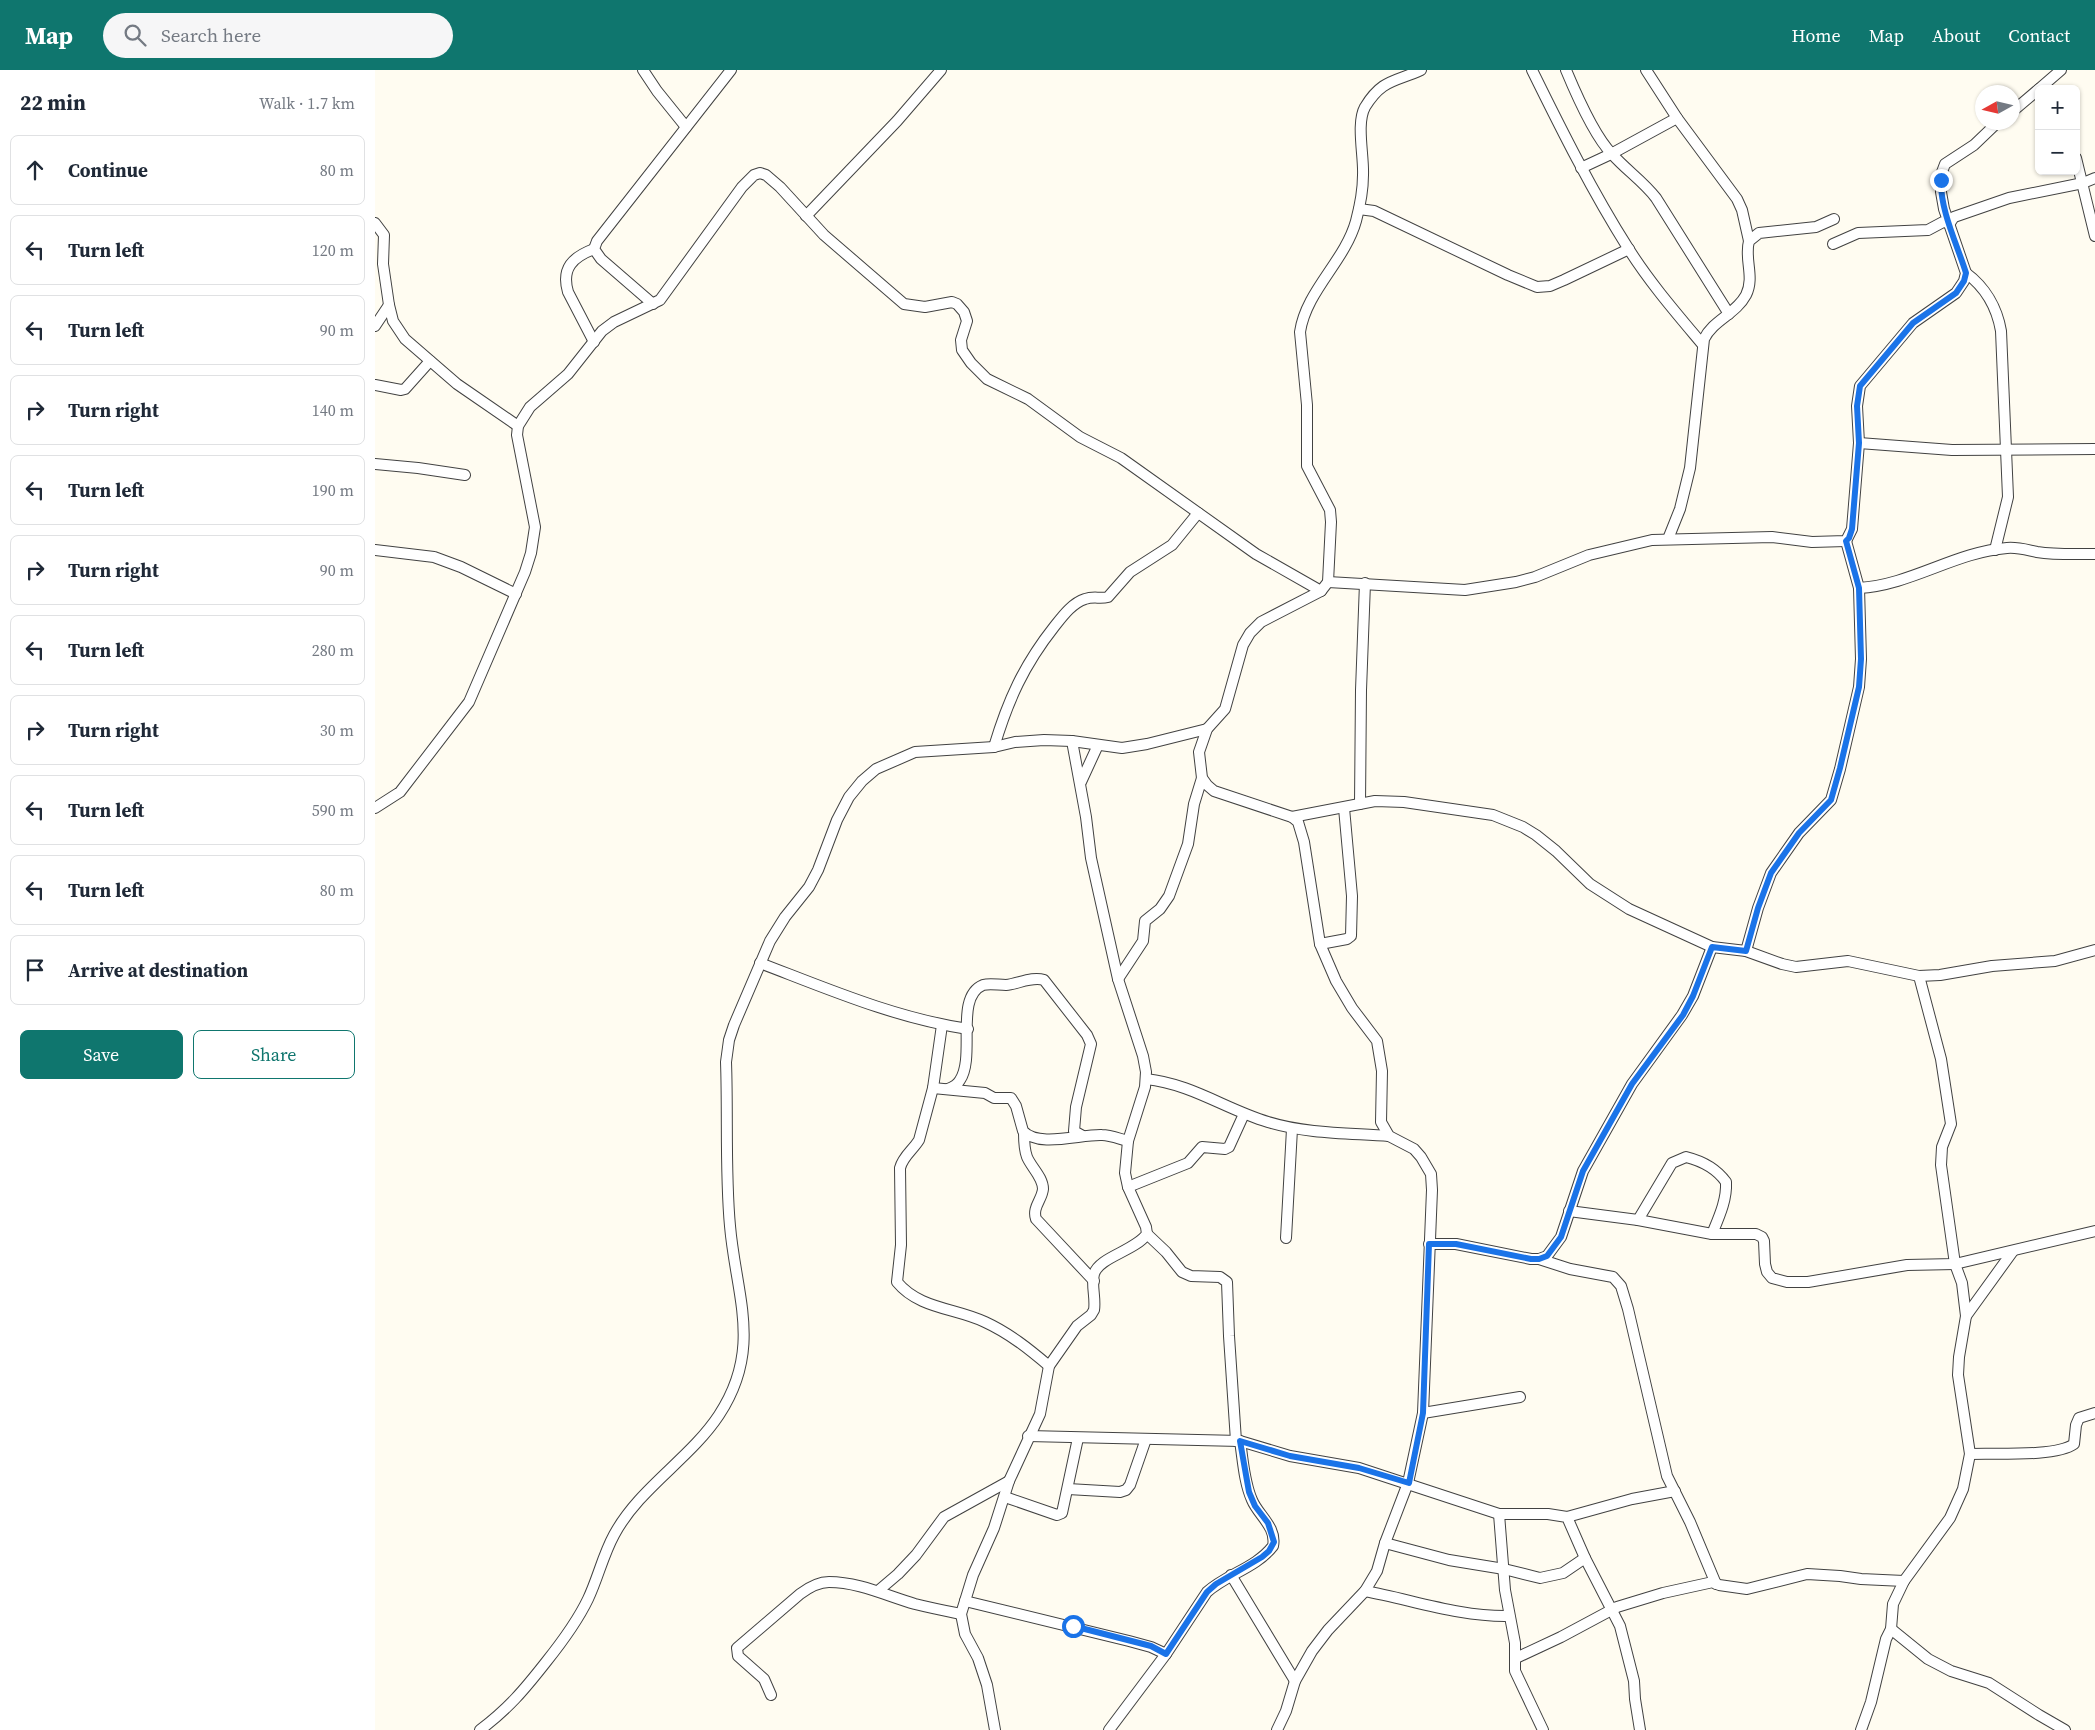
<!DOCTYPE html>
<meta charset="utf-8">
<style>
:root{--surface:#fff;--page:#f6f6f7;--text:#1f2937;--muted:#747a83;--line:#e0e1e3;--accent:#0f766e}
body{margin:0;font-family:"Source Serif 4",serif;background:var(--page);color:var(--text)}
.controls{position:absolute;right:15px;top:15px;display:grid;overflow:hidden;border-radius:8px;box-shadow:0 1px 4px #0004}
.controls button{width:45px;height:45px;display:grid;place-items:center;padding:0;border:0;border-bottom:1px solid var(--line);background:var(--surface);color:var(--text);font:25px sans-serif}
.compass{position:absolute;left:1600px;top:15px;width:45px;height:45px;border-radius:50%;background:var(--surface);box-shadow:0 1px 4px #0004;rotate:262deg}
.stop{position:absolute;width:15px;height:15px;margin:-11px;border:4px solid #1a73e8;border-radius:50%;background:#fff}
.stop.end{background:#1a73e8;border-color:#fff;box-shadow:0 1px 5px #0008}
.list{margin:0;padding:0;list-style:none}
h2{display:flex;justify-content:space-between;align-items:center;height:65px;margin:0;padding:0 20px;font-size:21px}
h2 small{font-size:16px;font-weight:400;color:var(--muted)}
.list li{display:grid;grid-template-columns:32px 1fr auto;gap:15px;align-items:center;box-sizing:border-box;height:70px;margin:0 10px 10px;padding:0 10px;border:1px solid var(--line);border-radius:8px}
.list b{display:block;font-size:19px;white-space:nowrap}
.list em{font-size:16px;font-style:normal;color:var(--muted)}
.actions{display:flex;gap:10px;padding:15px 20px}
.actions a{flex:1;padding:11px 0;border:1px solid var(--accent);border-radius:8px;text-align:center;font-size:18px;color:var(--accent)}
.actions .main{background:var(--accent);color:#fff}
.icon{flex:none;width:28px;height:28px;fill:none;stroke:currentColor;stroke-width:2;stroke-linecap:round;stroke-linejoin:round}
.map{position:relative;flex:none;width:1720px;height:1660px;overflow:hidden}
header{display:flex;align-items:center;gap:30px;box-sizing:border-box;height:70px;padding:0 25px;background:var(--accent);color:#fff}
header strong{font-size:24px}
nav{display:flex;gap:28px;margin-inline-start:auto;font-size:18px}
.search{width:350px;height:45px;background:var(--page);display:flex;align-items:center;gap:12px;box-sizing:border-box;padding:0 18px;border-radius:28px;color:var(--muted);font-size:19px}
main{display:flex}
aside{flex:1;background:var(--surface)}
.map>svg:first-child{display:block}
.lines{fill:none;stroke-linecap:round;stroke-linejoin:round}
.minor-casing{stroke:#424242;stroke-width:12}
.minor{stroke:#fff;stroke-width:10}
.route{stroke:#1a73e8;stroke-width:6}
</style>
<header>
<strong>Map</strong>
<div class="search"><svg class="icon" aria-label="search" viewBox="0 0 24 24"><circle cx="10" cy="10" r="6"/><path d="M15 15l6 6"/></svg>Search here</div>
<nav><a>Home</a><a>Map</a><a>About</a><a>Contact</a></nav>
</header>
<main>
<aside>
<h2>22 min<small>Walk · 1.7 km</small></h2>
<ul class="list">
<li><svg class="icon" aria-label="ahead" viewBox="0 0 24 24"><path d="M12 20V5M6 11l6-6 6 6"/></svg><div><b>Continue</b></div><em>80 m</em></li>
<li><svg class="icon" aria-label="left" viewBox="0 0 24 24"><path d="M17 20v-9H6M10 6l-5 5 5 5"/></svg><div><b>Turn left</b></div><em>120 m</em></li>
<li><svg class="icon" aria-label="left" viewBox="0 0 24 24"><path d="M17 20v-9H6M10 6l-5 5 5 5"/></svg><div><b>Turn left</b></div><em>90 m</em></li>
<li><svg class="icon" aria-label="right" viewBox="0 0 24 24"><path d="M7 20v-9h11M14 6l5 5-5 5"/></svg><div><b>Turn right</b></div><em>140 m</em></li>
<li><svg class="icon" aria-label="left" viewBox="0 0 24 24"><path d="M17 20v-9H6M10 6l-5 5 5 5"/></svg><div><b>Turn left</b></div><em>190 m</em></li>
<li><svg class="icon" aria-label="right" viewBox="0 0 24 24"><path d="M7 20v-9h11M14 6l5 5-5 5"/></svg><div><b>Turn right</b></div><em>90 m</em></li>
<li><svg class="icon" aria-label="left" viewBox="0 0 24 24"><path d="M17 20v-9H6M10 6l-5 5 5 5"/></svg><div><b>Turn left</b></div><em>280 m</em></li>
<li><svg class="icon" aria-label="right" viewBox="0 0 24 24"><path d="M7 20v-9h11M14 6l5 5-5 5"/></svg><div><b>Turn right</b></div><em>30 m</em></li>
<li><svg class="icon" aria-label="left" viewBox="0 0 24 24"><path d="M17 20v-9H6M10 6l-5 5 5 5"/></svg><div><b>Turn left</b></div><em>590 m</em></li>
<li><svg class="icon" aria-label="left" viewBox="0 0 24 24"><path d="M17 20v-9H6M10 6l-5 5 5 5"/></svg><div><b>Turn left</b></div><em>80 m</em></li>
<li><svg class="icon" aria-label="arrive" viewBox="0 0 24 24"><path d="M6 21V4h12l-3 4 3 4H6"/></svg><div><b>Arrive at destination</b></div></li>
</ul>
<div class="actions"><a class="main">Save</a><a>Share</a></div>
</aside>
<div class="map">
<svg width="1720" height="1660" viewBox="0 0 1720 1660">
<rect width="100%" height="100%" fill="#fffcf1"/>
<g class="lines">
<defs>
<g id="minor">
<polyline points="268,0 282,21 311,57"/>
<path d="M1157,0C1187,61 1217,121 1253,178C1275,213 1302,244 1328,275"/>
<path d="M1191,0C1201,24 1219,66 1237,84C1251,100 1268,111 1281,128L1354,244"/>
<polyline points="1271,0 1302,48 1362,129 1367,140 1374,171"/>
<polyline points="1664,19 1686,0"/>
<polyline points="1638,41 1664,19"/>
<polyline points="1701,88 1720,166"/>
<polyline points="1206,98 1236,84 1302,48"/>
<polyline points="984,139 999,141 1133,205 1162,217 1175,216 1189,210 1254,179"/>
<polyline points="431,146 522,51 566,0"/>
<polyline points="0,153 9,165 8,194 14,235 18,251 30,269 82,314 143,356"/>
<polyline points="1575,153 1579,147 1634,128 1708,113 1720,108"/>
<polyline points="1458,174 1483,163 1553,160 1568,152 1575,153"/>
<path d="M1591,203C1610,217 1622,238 1626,261L1633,427L1620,480"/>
<polyline points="278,234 226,189 219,179 222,171 356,0"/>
<polyline points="0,256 14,235"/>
<path d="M219,272L193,222C186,198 198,187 219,179"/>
<polyline points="0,315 26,320 30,319 55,291"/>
<polyline points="1484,373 1577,380 1720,379"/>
<polyline points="0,394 43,398 90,405"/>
<path d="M1293,469L1305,439L1315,398L1329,269C1338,250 1361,244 1371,225C1380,207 1369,189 1374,171L1384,163L1441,157L1459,149"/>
<polyline points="0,480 59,487 86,497 141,524"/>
<polyline points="953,512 1090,520 1141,512 1160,507 1214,485 1277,470 1397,467 1437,472 1471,471 1477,459 1484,373 1482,336 1485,316 1538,253 1581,223 1589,211 1591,203 1569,139 1566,122 1567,102 1570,94 1599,75 1623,52"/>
<path d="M1484,518C1536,515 1580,482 1632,478C1643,477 1652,480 1662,482C1681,485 1701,484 1720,484"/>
<path d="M619,677C633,630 649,595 679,557C687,547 697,533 710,529C718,526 725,529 733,527L755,502L797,475L823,443"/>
<polyline points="706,712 723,675"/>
<polyline points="985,734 986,620 990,513"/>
<polyline points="0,738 25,722 94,632 150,502 156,483 160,457 142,365 143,356 155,337 193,304 227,261 239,252 285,230 367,117 379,105 385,103 391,105 405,117 449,165 529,234 550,237 577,232 582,234 589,242 592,251 586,270 587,280 596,293 612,309 653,329 705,367 746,388 881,484 946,521"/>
<polyline points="917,747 1000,731 1029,732 1118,745 1148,757 1161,765 1181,781 1215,814 1254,839 1337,877 1371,881 1407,894 1421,897 1473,891 1544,906 1565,905 1617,896 1680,891 1720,880"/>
<polyline points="945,874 972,869 976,866 977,826 969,738"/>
<polyline points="1371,881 1383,838 1396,803 1424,763 1456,730 1465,699 1484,617 1486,589 1484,518 1471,471"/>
<path d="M385,893C453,919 520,948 593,959"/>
<polyline points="743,909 768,871 770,851 785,839 794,826 813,774 819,734 827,708"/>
<path d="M567,955L558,1018L544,1070C538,1080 528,1086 525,1098L526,1175L522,1212C544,1239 581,1238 610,1252C634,1263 654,1279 674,1296"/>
<path d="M771,1009C817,1014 850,1039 893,1052C932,1064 974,1063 1014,1066"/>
<path d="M558,1018L610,1023L619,1028H636L641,1036L648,1061C663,1078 706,1064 727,1065C735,1065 745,1069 753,1071"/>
<path d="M573,1019C578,1017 583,1014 585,1010C601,986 579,927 608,915C615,913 623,915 631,915C643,914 657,906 669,910L712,965L716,974L701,1037L699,1061L708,1066"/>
<path d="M649,1063C649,1070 649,1079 652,1087C656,1097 668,1107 668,1119C667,1130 657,1137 661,1149L719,1211"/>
<polyline points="753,1117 813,1093 827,1077 850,1079 854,1077 869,1044"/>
<polyline points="1194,1141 1263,1150 1337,1164 1381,1164 1387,1167 1389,1171 1390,1194 1392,1202 1397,1208 1412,1212 1433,1212 1532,1195 1580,1194 1720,1161"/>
<path d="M1263,1150L1297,1093L1311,1087C1327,1091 1341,1098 1351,1112C1352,1130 1344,1147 1337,1164"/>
<polyline points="772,1164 791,1182 807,1202 816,1206 845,1207 852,1212 854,1266 861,1371"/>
<polyline points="911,1168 917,1059"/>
<polyline points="1054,1174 1081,1174 1156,1189 1164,1189 1172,1186 1186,1167 1208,1101 1257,1014 1307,945 1318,926 1337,877"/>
<polyline points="1164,1189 1195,1199 1238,1207 1246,1216 1253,1239 1292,1406 1315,1452 1341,1514"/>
<polyline points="1591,1246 1638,1181"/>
<polyline points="1048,1343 1145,1327"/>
<polyline points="653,1366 865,1371 915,1386 984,1398 1124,1444 1173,1444 1192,1447 1210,1488 1245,1556 1259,1611 1260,1629 1265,1660"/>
<path d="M1595,1384C1620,1383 1681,1387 1699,1374L1701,1355L1704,1348L1720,1343"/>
<polyline points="693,1419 745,1422 751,1420 755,1415 771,1369"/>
<polyline points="630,1427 682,1445 687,1443 703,1368"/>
<polyline points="1124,1444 1130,1520 1140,1573 1140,1601 1168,1660"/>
<polyline points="1192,1447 1257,1429 1300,1421"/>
<polyline points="1010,1473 1074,1490 1129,1499 1165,1508 1188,1503 1210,1488"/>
<polyline points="856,1505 920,1611"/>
<polyline points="503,1521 523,1504 541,1485 569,1447 634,1411"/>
<path d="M990,1521C1038,1530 1085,1547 1134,1546"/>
<polyline points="590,1531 754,1571 776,1577 791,1584"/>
<polyline points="1516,1559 1553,1589 1576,1601 1614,1613 1664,1645 1690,1660"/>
<polyline points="1141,1588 1186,1567 1242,1537 1288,1523 1338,1512 1344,1515 1372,1519 1432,1504 1465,1506 1486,1509 1529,1511"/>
<path d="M396,1625L389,1609L363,1586L362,1578L425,1524C433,1518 444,1512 454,1512C484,1512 512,1526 540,1534C556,1538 571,1541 586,1544"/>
<path d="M105,1660C134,1638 149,1620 171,1592C187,1572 202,1552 213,1529C223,1508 228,1485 239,1465C264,1418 315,1389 344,1345C388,1278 361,1226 355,1156C350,1102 353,1046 351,992L354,970L359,955L395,871L410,847L434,817L443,800L462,750L474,727L487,711L501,699L540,682L619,677L640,672L669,670L697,671L747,678L772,674L832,659"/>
<path d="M620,1660L612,1615L603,1588L590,1564L586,1544L598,1505L619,1458L634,1411L665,1344L674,1296L702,1256L716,1245L719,1240C721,1228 716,1215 719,1204C724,1187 760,1181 772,1164L771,1157L753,1117L750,1103L753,1071L770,1017L771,1002L768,986L743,909L716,788L711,747L697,671"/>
<path d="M734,1660L791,1584L832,1522C852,1504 881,1498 898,1476C902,1457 883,1445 877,1430C869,1412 868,1390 865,1371"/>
<path d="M902,1660L911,1641L920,1611L937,1581L953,1560L990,1521L1002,1501L1010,1473L1033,1413L1048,1343L1057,1120L1056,1104L1046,1087L1039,1079L1014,1066L1006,1052L1007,1001L1002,971L977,938L961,911L945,874L929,772L923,752L917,747L839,721L832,715L827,708L824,682L832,659L850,639L868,575L875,563L886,552L946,521L953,512L956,452L955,440L932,396V335L925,262C931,221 970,191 981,151C985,136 988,120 988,105C989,86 981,53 990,37C1007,9 1020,12 1046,0"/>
<polyline points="1486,1660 1496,1632 1511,1569 1516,1559 1518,1534 1529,1511 1575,1448 1588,1419 1595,1384 1583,1305 1584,1287 1591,1246 1587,1213 1580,1194 1566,1095 1567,1077 1576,1054 1566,989 1544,906"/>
</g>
</defs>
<!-- minor casing -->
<use href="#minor" class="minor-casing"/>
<!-- minor -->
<use href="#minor" class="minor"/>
</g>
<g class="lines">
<!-- route -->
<path class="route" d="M698,1556L776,1576L791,1584L832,1522L841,1514L887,1487L894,1481L899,1472L893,1453L880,1436L874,1422L865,1371L915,1386L984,1398L1034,1413L1048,1343L1054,1174H1081L1156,1189H1164L1172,1186L1186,1167L1208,1101L1257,1014L1308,945L1318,926L1337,877L1371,881L1383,838L1396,803L1424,763L1456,730L1465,698L1484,617L1486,589L1484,518L1471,471L1474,468L1477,459L1484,373L1482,336L1485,316L1538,253L1581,223L1589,211L1591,203C1582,174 1565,140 1566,110"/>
</g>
</svg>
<div class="controls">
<button>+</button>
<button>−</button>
</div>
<svg class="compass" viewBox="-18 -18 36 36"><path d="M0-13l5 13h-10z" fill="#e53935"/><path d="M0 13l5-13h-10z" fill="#747a83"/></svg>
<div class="stop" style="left:698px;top:1556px"></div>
<div class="stop end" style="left:1566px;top:110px"></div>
</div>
</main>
